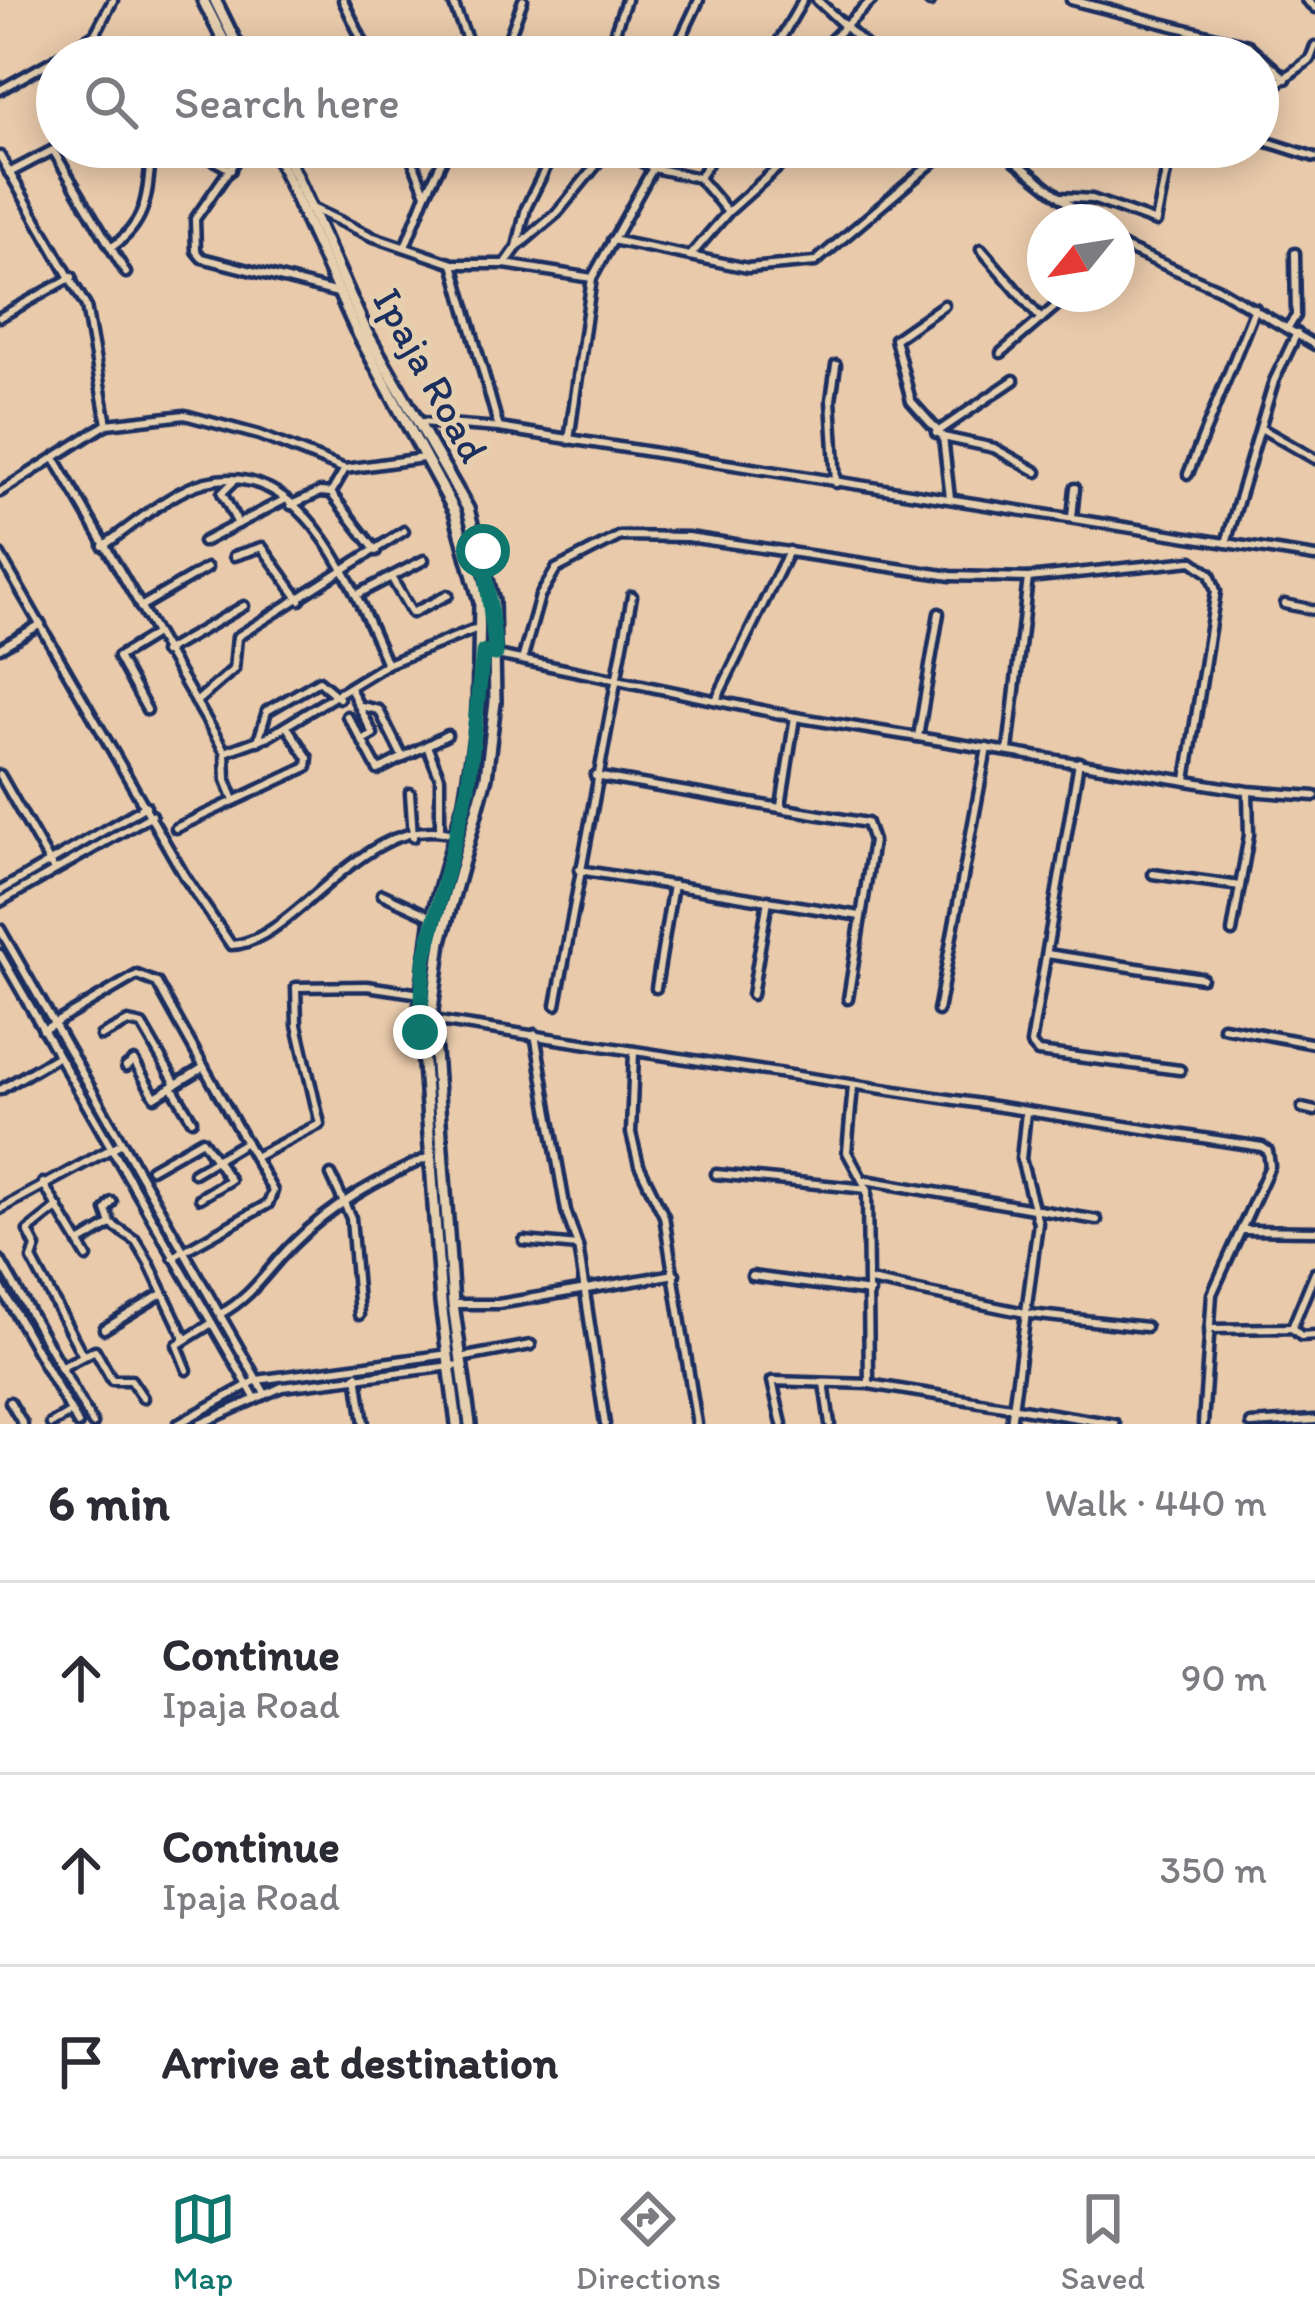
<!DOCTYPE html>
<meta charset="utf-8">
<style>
:root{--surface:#fff;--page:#f2f2f3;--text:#2b2b33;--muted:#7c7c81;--line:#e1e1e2;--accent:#0f766e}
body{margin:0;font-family:Itim,sans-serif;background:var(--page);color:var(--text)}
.compass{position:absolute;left:1027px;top:204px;width:108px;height:108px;border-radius:50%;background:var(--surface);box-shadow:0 6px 30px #0003;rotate:240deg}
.stop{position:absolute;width:36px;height:36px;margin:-27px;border:9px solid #0f766e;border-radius:50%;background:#fff}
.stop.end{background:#0f766e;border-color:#fff;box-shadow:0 3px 12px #0008}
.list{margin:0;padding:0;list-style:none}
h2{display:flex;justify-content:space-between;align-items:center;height:156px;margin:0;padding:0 48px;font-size:51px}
h2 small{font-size:39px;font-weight:400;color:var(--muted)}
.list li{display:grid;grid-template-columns:78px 1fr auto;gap:36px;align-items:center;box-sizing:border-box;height:192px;padding:0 48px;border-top:3px solid var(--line)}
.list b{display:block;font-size:45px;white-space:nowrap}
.list p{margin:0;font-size:39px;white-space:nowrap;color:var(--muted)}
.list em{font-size:39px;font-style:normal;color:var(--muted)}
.icon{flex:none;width:66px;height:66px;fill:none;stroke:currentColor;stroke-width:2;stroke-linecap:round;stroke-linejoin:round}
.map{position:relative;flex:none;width:1315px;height:1424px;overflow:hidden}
.search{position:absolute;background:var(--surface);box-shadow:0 6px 30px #0003;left:36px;right:36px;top:36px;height:132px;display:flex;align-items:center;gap:30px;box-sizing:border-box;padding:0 42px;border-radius:66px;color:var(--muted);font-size:45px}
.sheet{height:732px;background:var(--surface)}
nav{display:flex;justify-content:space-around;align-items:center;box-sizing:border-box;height:168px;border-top:3px solid var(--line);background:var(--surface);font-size:33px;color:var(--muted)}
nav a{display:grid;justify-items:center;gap:6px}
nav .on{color:var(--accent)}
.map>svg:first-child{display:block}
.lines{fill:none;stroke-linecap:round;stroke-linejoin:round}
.minor-casing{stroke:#1b2f5e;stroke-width:15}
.secondary-casing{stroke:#1b2f5e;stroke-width:18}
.minor{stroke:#e5cfae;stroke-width:6}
.secondary{stroke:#e5cfae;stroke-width:9}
.route{stroke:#0f766e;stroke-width:15}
.labels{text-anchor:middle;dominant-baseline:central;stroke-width:10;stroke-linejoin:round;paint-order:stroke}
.street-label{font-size:42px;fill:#1b2f5e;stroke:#e5cfae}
</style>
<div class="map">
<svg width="1315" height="1424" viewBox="0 0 1315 1424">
<rect width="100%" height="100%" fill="#e9caab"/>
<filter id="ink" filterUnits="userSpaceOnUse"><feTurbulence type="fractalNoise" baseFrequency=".00833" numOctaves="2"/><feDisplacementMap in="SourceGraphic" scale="24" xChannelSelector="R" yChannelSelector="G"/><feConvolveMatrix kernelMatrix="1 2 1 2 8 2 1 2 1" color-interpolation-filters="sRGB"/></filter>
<g filter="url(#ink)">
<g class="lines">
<defs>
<g id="minor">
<polyline points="343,0 370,57"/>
<polyline points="452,0 474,57"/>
<polyline points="817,0 878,57"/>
<polyline points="928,0 930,2"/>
<polyline points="1071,0 1248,45 1286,79"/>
<polyline points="1306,0 1315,8"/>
<polyline points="95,34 117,57"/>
<polyline points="59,57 95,34 113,0"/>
<polyline points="502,57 523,0"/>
<polyline points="606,57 626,0"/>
<polyline points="672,57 699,0"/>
<polyline points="770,57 803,0"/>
<polyline points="814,57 872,0"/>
<polyline points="0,90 57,58"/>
<polyline points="1258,98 1310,59 1315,46"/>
<polyline points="1258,139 1315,157"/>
<polyline points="191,147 231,170"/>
<polyline points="245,147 195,219 196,251 202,258 338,293"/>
<polyline points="616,147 653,168 699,178"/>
<polyline points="718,147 699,178 727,211"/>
<polyline points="998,147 1091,222"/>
<polyline points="0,156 86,306 107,424 0,492"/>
<polyline points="9,173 53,150 126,273"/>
<polyline points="426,194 449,147"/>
<polyline points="1061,197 1092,199 1156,222 1171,147"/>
<polyline points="312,208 371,236 453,264 505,264 592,278"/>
<polyline points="612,240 748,268 815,262 951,147"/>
<polyline points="1117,244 1219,289 1315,345"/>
<path d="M112,247C150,221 147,190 152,147"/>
<polyline points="405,247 426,194 407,147"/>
<polyline points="517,247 557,213 611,147"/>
<polyline points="981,249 1041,319"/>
<polyline points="690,256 728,212 801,147"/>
<polyline points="453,264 499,428"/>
<polyline points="505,264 517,247 526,208 556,147"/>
<polyline points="944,305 895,339 911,401 943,437 950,498"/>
<polyline points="0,317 72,277"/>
<polyline points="1288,327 1296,316 1295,253"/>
<polyline points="1001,353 1070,294"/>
<polyline points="836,365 831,400 836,483"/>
<polyline points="421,422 499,428 1315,557"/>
<polyline points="107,424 185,415 259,435 345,469 423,458"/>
<polyline points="1264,430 1315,459"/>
<polyline points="936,433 1014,380"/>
<polyline points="943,437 994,448 1037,472"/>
<polyline points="569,440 592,278 653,168"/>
<polyline points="55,459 225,752 269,736 387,664 478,628"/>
<polyline points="1188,474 1255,308"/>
<polyline points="234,481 222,493 238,524"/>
<polyline points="331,493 345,469"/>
<polyline points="291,505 320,492 331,493 376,551"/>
<polyline points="1072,517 1075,488"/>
<polyline points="203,542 284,500"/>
<polyline points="1226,543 1274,381 1297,333"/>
<path d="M103,546C133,526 170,491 206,482C307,457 356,595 387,664"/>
<path d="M0,555L185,877L231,945C296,943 366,806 456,835"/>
<polyline points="234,556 262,547 300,600"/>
<polyline points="391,577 412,613 448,595"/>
<polyline points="356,595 424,560"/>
<polyline points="1285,604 1315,610"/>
<polyline points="140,607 207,568"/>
<polyline points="0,648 41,624"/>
<polyline points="164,652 244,606"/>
<polyline points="483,652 795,717 1248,791 1315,796"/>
<polyline points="523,657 540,596 556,569 620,536 688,537 951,576 1028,578 1192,561 1210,574 1216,591 1186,780"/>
<polyline points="351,690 373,734 362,740 378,770 447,735"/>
<polyline points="717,698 789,551"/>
<polyline points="196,702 234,669 237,637 404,531"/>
<polyline points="361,706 379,710 403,758"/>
<polyline points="147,710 118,657 154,635"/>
<polyline points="347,716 362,740"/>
<polyline points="918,737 939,613"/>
<polyline points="258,741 267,711 319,681 339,698"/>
<polyline points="427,746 440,778 440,830"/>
<polyline points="1008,750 1028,578"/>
<polyline points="225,752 226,780 234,800"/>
<polyline points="1079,762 1031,1044 1038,1052 1180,1070"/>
<polyline points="0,775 54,870"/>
<polyline points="595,776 867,823 873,841 848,999"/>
<polyline points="410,793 413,837"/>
<polyline points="781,806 795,717"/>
<polyline points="176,828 307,767 308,758 287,727"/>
<polyline points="579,870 860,916"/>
<polyline points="1153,874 1240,886"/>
<polyline points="0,891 146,806"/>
<polyline points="382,894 432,917"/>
<polyline points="0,902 152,815"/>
<polyline points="0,929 264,1392"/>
<polyline points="1232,932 1249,835 1248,793"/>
<polyline points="0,954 254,1396"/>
<polyline points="1047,954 1202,978"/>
<polyline points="656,988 673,885"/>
<polyline points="752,995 768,900"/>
<polyline points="556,1005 632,596"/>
<polyline points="938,1011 987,748"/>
<polyline points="432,1020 1262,1147 1268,1151 1270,1166 1212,1294 1203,1424"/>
<polyline points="1223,1027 1315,1044"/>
<polyline points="43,1030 137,975 157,983 172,1010 273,1191 268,1204 173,1257"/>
<polyline points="535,1034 566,1211 578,1246 605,1424"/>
<polyline points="101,1036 128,1022 142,1025 176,1084"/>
<polyline points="634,1051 631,1133 639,1165 664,1216 697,1424"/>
<polyline points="126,1067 134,1061 155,1097 204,1067"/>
<polyline points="853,1086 847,1152 867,1189 869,1384"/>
<polyline points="172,1087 192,1120"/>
<polyline points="0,1090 58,1056"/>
<polyline points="1302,1108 1315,1111"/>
<polyline points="255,1157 320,1124 297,1025 296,987 367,986 421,994"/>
<polyline points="151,1169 202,1140 230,1180 200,1198"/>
<polyline points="194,1173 246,1142"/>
<polyline points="716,1174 867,1189"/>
<polyline points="331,1175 351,1218 359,1315"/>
<polyline points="865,1180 1097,1220"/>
<polyline points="43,1183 87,1257"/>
<polyline points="112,1202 106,1210 111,1224 136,1241 149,1263 185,1339"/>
<polyline points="58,1207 28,1231 36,1247 32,1259 82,1354"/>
<polyline points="0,1209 120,1144"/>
<polyline points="1242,1230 1315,1231"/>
<polyline points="524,1241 578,1246"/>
<polyline points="79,1243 111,1224"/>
<polyline points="0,1260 93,1424"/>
<polyline points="752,1276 870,1292"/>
<polyline points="870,1281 1030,1314 1146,1327"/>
<polyline points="0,1286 78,1424"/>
<polyline points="453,1304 498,1304 675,1274"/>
<path d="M220,1314C254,1296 268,1268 294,1243C333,1204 379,1179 429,1157"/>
<polyline points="1292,1328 1315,1272"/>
<polyline points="104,1329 160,1295"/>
<polyline points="1209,1329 1292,1328 1301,1336 1315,1335"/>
<polyline points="460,1358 531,1345"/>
<polyline points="60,1368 95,1350 112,1380 131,1380 143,1398"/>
<polyline points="187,1370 177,1345 212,1323"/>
<polyline points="357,1375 364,1424"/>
<polyline points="824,1383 830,1424"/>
<polyline points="10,1402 23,1424"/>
<polyline points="51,1424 71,1412"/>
<polyline points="178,1424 257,1380 449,1354"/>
<polyline points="200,1424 282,1387 460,1365"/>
<polyline points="782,1424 772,1381 869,1384 1115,1424"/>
<polyline points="1011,1424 1038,1223 1021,1159 1026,1112"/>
<polyline points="1251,1424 1315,1420"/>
</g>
<g id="secondary">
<polyline points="203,0 232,57"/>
<polyline points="215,0 243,57"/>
<polyline points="273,147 356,330 455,512 480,602 478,720 465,801 432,917 420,1008 441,1303 457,1424"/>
<polyline points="283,147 367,333 468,509 493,601 495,702 486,777 441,941 432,1010 453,1304 470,1424"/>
</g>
</defs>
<!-- minor casing -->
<use href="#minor" class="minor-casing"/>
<!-- secondary casing -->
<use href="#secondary" class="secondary-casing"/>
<!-- minor -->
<use href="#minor" class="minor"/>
<!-- secondary -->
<use href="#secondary" class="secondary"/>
</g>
</g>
<g class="lines" filter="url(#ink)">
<!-- route -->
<polyline class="route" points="420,1032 424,962 468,787 483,652 496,654 483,551"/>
</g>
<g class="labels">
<!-- street labels -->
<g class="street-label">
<text transform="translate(431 375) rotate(61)">Ipaja Road</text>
</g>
</g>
</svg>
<svg class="compass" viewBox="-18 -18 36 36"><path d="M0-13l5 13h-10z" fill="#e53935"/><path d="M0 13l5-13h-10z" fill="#7c7c81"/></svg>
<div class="stop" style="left:483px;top:551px"></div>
<div class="stop end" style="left:420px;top:1032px"></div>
<div class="search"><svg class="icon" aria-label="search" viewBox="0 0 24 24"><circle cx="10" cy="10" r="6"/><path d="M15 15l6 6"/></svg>Search here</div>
</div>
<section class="sheet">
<h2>6 min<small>Walk · 440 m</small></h2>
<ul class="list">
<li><svg class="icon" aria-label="ahead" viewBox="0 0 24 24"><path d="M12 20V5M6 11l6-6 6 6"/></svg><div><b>Continue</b><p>Ipaja Road</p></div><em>90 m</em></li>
<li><svg class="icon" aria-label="ahead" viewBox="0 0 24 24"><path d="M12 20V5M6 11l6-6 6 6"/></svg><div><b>Continue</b><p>Ipaja Road</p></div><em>350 m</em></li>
<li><svg class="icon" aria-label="arrive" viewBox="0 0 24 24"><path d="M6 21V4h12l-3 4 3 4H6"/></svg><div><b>Arrive at destination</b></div></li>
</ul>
</section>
<nav>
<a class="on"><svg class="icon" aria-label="map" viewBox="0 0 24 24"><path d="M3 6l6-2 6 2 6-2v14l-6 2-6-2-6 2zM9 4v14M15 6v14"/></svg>Map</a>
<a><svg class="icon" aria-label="directions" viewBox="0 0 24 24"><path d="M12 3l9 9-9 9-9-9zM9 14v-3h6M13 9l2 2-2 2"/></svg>Directions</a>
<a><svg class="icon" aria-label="saved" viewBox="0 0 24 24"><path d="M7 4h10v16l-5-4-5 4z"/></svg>Saved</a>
</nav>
